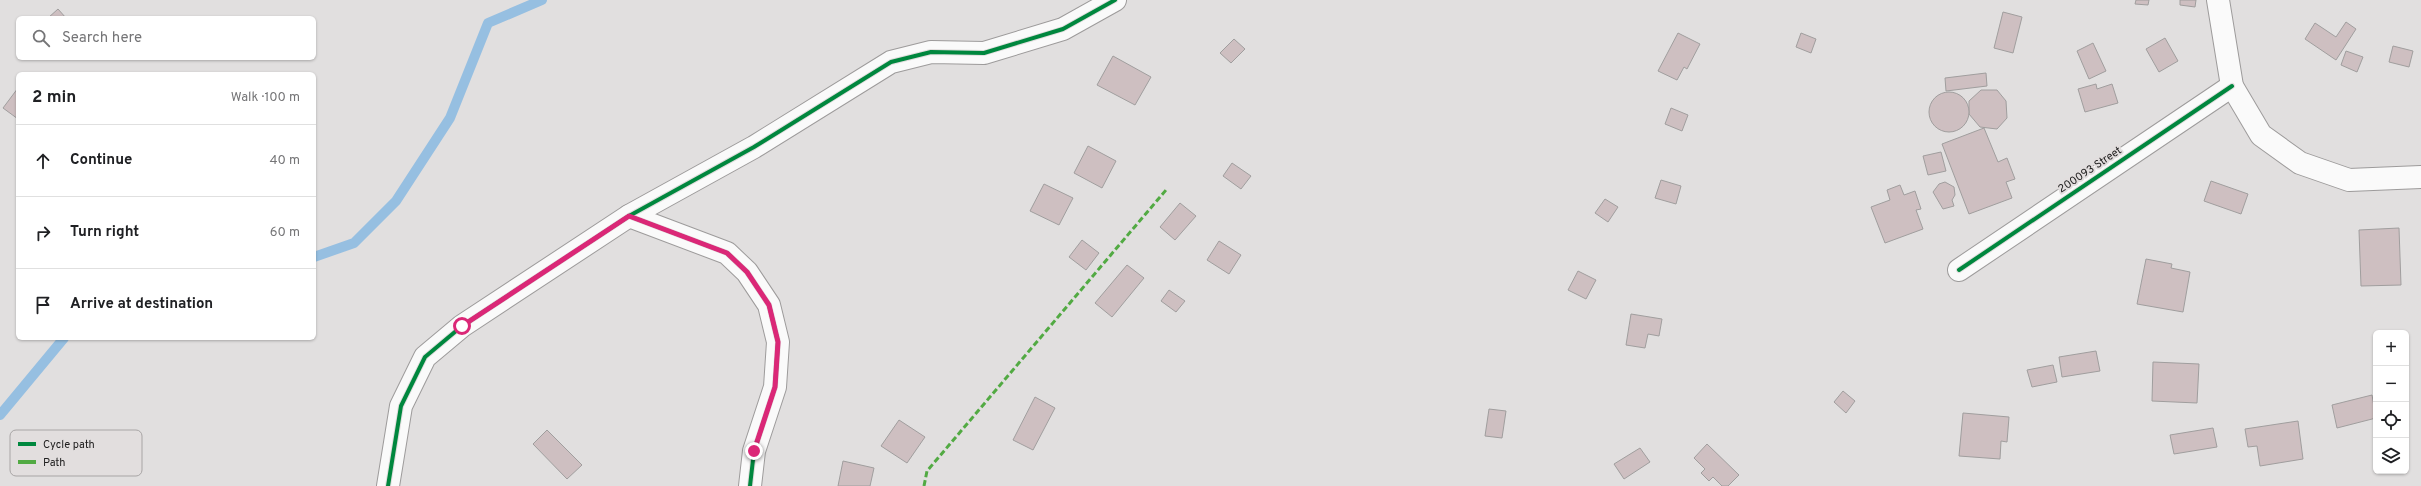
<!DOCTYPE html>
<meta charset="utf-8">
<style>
:root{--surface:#fff;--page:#f6f6f6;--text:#202124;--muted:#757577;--line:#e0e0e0}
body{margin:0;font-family:Overpass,sans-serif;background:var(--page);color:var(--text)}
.controls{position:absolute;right:12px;bottom:12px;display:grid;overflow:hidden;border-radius:6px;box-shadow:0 1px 3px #0004}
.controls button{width:36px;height:36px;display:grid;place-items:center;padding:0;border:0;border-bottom:1px solid var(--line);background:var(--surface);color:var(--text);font:20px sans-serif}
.stop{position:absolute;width:12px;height:12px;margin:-9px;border:3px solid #db2777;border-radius:50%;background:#fff}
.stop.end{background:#db2777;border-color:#fff;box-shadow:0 1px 4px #0008}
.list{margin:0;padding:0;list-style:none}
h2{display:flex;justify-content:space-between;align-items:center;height:52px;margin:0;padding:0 16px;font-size:17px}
h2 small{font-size:13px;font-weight:400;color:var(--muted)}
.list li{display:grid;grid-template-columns:26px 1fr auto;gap:12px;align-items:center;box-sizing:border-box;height:72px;padding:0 16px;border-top:1px solid var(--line)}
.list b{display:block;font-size:15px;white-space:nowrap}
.list em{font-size:13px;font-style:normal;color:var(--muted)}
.icon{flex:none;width:22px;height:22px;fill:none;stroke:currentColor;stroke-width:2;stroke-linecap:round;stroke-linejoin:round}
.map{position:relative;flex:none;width:2421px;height:486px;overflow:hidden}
.search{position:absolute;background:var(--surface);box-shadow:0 1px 3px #0004;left:16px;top:16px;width:300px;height:44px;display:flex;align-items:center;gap:10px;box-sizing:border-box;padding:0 14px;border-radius:6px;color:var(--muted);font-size:15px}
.panel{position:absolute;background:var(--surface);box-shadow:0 1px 3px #0004;left:16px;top:72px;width:300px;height:268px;border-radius:6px}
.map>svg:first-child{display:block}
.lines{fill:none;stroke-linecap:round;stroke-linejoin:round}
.stream{stroke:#96bfe1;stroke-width:10}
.building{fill:#cebfc1;stroke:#a09e9e}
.minor-casing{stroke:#9d9b9b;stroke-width:24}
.minor{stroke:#fafafa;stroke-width:22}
.quiet{stroke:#52aa43;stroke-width:3;stroke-dasharray:6 3;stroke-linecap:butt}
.cycleway-casing{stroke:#e2dede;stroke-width:6}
.cycleway{stroke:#00873e;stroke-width:4}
.route{stroke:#db2777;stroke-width:5}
.labels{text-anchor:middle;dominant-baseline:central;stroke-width:4;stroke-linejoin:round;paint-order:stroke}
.street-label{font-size:11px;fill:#212020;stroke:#e2dede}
.key{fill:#e2dede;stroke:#a8a5a5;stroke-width:1}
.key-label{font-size:11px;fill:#212020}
</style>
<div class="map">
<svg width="2421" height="486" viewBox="0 0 2421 486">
<rect width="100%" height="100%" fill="#e1dfdf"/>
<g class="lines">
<!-- stream -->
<g class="stream">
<polyline points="314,257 354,243 396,201 450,118 488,23 542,0"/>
<polyline points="0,415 64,338"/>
</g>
</g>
<!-- building -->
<g class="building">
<polygon points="2136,0 2149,0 2148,5 2135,4"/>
<polygon points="2180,0 2196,0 2195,7 2180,5"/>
<polygon points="58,9 66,18 48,18"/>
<polygon points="2003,12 2022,17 2013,53 1994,48"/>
<polygon points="2346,22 2356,29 2336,60 2305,39 2315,23 2336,37"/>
<polygon points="1678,33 1700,44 1687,69 1684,67 1677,80 1658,71"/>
<polygon points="1801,33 1816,39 1811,53 1796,47"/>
<polygon points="2165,38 2178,61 2159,72 2146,49"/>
<polygon points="1234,39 1245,49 1231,63 1220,53"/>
<polygon points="2093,43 2106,71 2089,79 2077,51"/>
<polygon points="2393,46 2413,51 2409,67 2389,62"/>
<polygon points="2346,51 2363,57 2357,72 2341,65"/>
<polygon points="1113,56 1151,77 1135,105 1097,85"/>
<polygon points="1986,73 1987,86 1946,91 1945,78"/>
<polygon points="2096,84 2097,89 2112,84 2118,103 2085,112 2078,89"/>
<polygon points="18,88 18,119 3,108"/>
<polygon points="1981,90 1997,90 2006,101 2007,118 1997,129 1980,127 1969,114 1969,101"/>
<circle cx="1949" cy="112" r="20"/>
<polygon points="1671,108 1688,115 1682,131 1665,124"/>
<polygon points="1984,128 1998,162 2007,158 2015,179 2006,182 2012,198 1969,214 1942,144"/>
<polygon points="1088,146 1116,161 1102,188 1074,173"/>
<polygon points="1941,152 1946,171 1928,175 1923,156"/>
<polygon points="1232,163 1251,176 1241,189 1223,176"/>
<polygon points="1661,180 1681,186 1676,204 1655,198"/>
<polygon points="2211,181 2248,194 2241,214 2204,201"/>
<polygon points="1945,182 1954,187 1955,195 1952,200 1954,206 1943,209 1933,192 1939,184"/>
<polygon points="1044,184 1073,198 1059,225 1030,211"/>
<polygon points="1900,185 1904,195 1915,191 1921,209 1916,210 1923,229 1885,243 1871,207 1890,200 1887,190"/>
<polygon points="1605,199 1618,207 1608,222 1595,213"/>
<polygon points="1180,203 1196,216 1175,240 1160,227"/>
<polygon points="2399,228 2401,285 2361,286 2359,230"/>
<polygon points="1082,240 1099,253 1086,270 1069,257"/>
<polygon points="1219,241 1241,255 1229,274 1207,260"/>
<polygon points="2146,259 2172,264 2171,268 2190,272 2183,312 2137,304"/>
<polygon points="1127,265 1144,278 1112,317 1095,303"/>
<polygon points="1578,271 1596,280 1586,299 1568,290"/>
<polygon points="1169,290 1185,301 1176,312 1161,301"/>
<polygon points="1631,314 1662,319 1659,336 1648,334 1645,348 1626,345"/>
<polygon points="2096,351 2100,371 2062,377 2059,357"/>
<polygon points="2153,362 2199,364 2197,403 2152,401"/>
<polygon points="2053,365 2057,382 2032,387 2027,370"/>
<polygon points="1843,391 1855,401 1846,413 1834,402"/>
<polygon points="2372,395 2376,418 2337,428 2332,405"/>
<polygon points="1035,397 1055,408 1033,450 1013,440"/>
<polygon points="1489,409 1506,411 1502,438 1485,436"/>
<polygon points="1963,413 2009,417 2007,442 2001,441 2000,459 1959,456"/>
<polygon points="899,420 925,437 907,463 881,446"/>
<polygon points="2298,421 2303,459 2260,466 2257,446 2248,447 2245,429"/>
<polygon points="2213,428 2217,447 2174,454 2170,435"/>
<polygon points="547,430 582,465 567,479 533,444"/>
<polygon points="1707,444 1739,475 1728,486 1722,486 1713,477 1709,481 1701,473 1705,469 1694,458"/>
<polygon points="1640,448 1650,462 1624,479 1614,464"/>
<polygon points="843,461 874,468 870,486 838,486"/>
</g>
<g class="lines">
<defs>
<g id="minor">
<polyline points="2218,0 2232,86 2261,135 2300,163 2349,180 2421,177"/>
<polyline points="629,216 727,253 747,272 769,305 778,342 775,387 754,451 750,486"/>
<polyline points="1959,270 2232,86"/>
<polyline points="388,486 401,406 425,357 462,326 629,216 754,147 891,62 931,52 984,53 1063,29 1115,0"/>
</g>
</defs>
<!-- minor casing -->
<use href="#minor" class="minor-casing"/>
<!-- minor -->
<use href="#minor" class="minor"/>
<!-- quiet -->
<polyline class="quiet" points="924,486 927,471 1166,190"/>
<defs>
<g id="cycleway">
<polyline points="629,216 727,253 747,272 769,305 778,342 775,387 754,451 750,486"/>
<polyline points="1959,270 2232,86"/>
<polyline points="388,486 401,406 425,357 462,326 629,216 754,147 891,62 931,52 984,53 1063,29 1115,0"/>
</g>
</defs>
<!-- cycleway casing -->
<use href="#cycleway" class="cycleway-casing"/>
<!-- cycleway -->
<use href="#cycleway" class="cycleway"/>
</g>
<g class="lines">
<!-- route -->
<polyline class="route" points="462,326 629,216 727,253 747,272 769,305 778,342 775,387 754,451"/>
</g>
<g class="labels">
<!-- street labels -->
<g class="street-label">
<text transform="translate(2090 170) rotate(-34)">200093 Street</text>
</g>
</g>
<!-- legend -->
<rect x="10" y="430" width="132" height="46" rx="6" class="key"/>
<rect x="18" y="442" width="18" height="4" fill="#00873e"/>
<rect x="18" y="460" width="18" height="4" fill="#52aa43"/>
<g class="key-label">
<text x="43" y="448">Cycle path</text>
<text x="43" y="466">Path</text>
</g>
</svg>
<div class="controls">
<button>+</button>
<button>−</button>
<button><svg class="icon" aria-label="locate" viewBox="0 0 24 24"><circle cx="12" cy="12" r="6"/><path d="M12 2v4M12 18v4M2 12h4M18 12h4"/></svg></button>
<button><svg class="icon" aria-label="layers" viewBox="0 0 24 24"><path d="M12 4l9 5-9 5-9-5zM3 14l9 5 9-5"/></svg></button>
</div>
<div class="stop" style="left:462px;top:326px"></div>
<div class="stop end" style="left:754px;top:451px"></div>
<div class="search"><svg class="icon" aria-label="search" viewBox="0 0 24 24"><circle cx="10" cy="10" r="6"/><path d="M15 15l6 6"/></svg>Search here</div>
<section class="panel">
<h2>2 min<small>Walk · 100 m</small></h2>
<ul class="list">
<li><svg class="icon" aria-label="ahead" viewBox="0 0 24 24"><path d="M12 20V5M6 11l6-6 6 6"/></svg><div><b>Continue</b></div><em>40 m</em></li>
<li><svg class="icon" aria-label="right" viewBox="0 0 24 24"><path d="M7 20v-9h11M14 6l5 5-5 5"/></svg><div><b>Turn right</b></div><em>60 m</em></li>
<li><svg class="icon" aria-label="arrive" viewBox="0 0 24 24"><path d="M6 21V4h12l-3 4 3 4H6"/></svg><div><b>Arrive at destination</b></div></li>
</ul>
</section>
</div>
